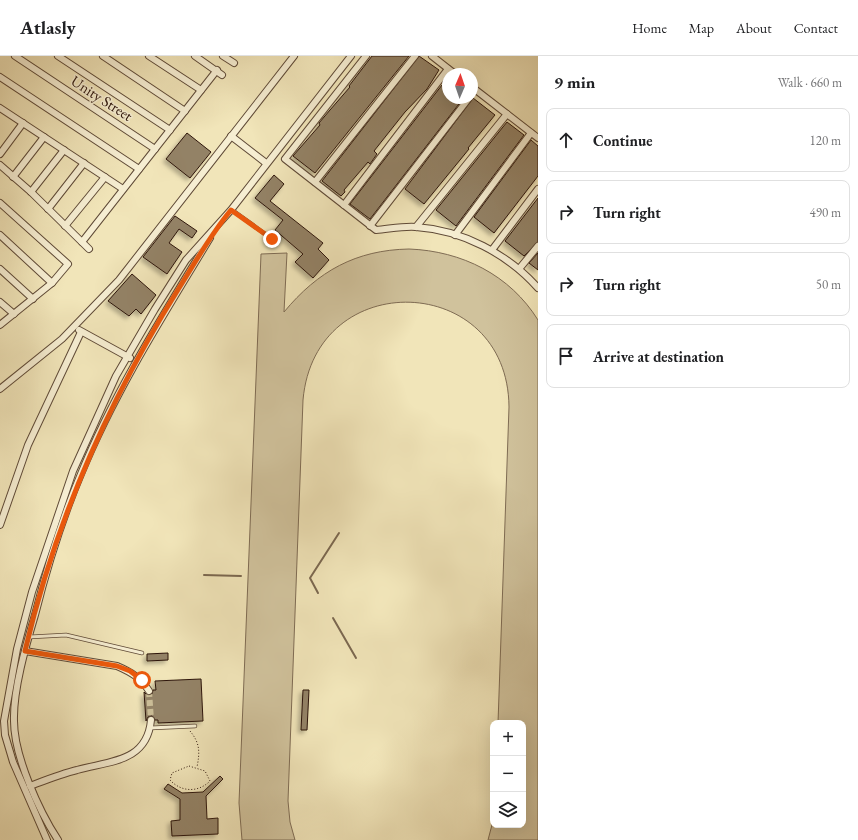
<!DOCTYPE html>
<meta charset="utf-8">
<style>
:root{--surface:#fff;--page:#f6f6f6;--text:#202124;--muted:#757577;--line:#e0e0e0}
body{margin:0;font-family:"EB Garamond",serif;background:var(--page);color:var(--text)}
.controls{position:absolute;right:12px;bottom:12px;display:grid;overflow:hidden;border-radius:8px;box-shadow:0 4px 16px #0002}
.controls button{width:36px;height:36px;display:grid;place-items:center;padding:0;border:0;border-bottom:1px solid var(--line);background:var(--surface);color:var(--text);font:20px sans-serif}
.compass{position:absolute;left:442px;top:12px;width:36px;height:36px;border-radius:50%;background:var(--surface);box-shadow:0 4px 16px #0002;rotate:2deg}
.stop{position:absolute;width:12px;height:12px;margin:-9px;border:3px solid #ea580c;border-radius:50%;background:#fff}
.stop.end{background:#ea580c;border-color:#fff;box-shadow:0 1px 4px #0008}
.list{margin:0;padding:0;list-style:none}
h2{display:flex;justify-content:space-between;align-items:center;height:52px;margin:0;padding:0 16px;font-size:17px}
h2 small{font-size:13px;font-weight:400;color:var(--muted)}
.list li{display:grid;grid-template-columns:26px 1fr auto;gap:12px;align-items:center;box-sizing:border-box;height:64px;margin:0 8px 8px;padding:0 8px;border:1px solid var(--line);border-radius:8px}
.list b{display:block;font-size:15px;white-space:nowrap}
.list em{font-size:13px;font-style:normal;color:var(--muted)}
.icon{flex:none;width:22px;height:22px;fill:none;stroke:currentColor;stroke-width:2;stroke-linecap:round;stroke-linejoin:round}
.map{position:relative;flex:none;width:538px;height:784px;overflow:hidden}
header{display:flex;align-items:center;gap:24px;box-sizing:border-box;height:56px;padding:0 20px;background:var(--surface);border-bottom:1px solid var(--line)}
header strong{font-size:19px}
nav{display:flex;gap:22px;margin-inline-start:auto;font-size:14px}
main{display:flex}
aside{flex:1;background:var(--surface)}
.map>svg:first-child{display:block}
.green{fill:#d0c29c;stroke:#7f6c54}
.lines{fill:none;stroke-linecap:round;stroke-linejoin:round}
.stream{stroke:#7b6850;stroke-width:2}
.building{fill:#938266;stroke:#2e160c;filter:url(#shadow)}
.street-tunnel{stroke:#cabc96;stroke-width:6;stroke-dasharray:6 3;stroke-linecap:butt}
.lane-casing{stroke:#5f4a37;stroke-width:4.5}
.street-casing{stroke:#5f4a37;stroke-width:8}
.path{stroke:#2e160c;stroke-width:1;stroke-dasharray:1 2;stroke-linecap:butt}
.lane{stroke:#f6eed2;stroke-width:3}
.street{stroke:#f6eed2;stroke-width:6}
.route{stroke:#ea580c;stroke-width:5}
.labels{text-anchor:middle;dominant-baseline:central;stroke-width:3;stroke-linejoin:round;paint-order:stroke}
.street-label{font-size:15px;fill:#2e160c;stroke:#f6eed2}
</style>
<header>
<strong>Atlasly</strong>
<nav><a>Home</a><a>Map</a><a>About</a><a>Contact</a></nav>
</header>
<main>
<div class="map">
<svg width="538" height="784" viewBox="0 0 538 784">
<defs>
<filter id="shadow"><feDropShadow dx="-3" dy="3" stdDeviation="2" flood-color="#0004"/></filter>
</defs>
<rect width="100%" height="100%" fill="#f1e5b9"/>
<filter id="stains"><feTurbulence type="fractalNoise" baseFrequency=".005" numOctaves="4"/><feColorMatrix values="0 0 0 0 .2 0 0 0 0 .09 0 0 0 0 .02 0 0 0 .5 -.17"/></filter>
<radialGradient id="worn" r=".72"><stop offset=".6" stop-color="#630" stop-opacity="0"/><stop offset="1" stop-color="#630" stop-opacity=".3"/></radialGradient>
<!-- green -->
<path class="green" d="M409,193C462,195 510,219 538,264V784H488L493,765V769H523V667H498L509,351C508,216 315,209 303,344L288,745L290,766L295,784H242L239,747L261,198L287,197L284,256C318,215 356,194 409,193Z"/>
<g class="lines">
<!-- stream -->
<g class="stream">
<polyline points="204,519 241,520"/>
<polyline points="318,537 310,522 339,477"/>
<polyline points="333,562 356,602"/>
</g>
</g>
<!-- building -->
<g class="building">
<polygon points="372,0 409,0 315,117 293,100 320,69 319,67 330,54 350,31 349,30"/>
<polygon points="419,0 439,14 427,33 405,56 374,95 377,98 370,108 368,106 344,134 345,136 341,140 322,125"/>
<polygon points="442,29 448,34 448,42 459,42 462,44 370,163 350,148"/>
<polygon points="473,42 495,59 468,92 469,93 424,148 405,133"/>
<polygon points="507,66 524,79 456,170 436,154"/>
<polygon points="187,77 211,96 190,122 166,103"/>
<polygon points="531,84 538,90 538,120 494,177 474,161"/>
<polygon points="274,119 284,128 270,145 323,187 318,193 329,204 313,222 295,206 303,198 275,174 283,164 255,142"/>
<polygon points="538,142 538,186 524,200 505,185"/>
<polygon points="175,160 197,175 192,182 179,173 169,187 182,196 167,218 143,201"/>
<polygon points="538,197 538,214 529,207"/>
<polygon points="132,218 156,239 141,258 136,253 129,260 108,245"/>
<polygon points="168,597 168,604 147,605 147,598"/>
<polygon points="201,623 203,665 158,667 158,664 155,664 152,660 148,661 146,665 144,636 147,639 152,638 153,634 156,634 155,625"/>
<polygon points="303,634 309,634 307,674 301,674"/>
<polygon points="220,720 223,723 206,740 207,763 218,762 218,778 172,780 171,765 180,764 180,743 164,733 168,728 182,737 203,736"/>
</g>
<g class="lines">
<!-- street-tunnel -->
<polyline class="street-tunnel" points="149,635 151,664"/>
<defs>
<g id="lane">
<polyline points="232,154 272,183"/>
<polyline points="29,581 66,579 142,597"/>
<polyline points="150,672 195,670"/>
</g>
<g id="street">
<polyline points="15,0 155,93"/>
<polyline points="58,0 170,74"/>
<polyline points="103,0 185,55"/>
<polyline points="149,0 201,34"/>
<polyline points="195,0 222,19"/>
<polyline points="223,0 234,7"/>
<path d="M366,0L285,103L376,174C389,173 403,170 416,171C462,174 508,198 538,232"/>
<polyline points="432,0 455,18"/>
<polyline points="0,21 139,113"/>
<polyline points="472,31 538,82"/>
<polyline points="0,52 123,133"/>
<polyline points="231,80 266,107"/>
<polyline points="0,98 23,67"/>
<polyline points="0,109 31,136 89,193"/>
<polyline points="13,121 44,81"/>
<polyline points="315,126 415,0"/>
<polyline points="31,136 64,94"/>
<polyline points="0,147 68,208 52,227 0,269"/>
<polyline points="344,149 448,13"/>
<polyline points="48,153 84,107"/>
<polyline points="65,170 105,121"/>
<polyline points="370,170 469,42"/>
<polyline points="416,171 507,58"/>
<polyline points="0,179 52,227"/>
<polyline points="455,179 531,77"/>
<polyline points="82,186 217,14"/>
<polyline points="492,194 538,133"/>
<polyline points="0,213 33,243"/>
<polyline points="519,213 538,190"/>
<polyline points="0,246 14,258"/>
<polyline points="79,274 130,302"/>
<polyline points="0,333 62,283 119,224 294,0"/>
<polyline points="0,469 28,389 81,276"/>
<path d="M25,595L117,610C131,616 141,622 149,635"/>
<path d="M30,730C46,724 61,718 77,714C108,705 147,707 151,664"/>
<polyline points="47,784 13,706 5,679 4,665 17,593 32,536 73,415 116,320 155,253 186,204 231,154 351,0"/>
<path d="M58,784C39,755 14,700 14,665C13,634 26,589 35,559C47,511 62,463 81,418C115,335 164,258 210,182"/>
</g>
</defs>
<!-- lane casing -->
<use href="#lane" class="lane-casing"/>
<!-- street casing -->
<use href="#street" class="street-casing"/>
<!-- path -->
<g class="path">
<path d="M190,675C200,687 200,696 197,711"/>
<path d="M189,710L205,715L210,725C198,737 181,736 170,724L172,717Z"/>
</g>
<!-- lane -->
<use href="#lane" class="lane"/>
<!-- street -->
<use href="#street" class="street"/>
</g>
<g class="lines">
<!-- route -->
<path class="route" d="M142,624L130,615L117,610L25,595C55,466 109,344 179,232C196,205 211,178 231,154L272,183"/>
</g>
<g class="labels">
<!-- street labels -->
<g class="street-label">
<text transform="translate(102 42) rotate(33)">Unity Street</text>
</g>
</g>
<rect width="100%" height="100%" filter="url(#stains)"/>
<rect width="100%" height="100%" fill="url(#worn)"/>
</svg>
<div class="controls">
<button>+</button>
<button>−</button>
<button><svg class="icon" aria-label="layers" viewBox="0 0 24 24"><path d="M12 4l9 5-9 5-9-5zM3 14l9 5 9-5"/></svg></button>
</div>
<svg class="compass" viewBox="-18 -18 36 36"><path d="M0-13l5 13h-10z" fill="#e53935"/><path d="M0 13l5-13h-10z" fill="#757577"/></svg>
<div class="stop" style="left:142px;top:624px"></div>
<div class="stop end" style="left:272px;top:183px"></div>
</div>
<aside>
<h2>9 min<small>Walk · 660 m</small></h2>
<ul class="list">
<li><svg class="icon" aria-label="ahead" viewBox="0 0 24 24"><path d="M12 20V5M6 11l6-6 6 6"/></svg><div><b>Continue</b></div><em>120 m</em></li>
<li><svg class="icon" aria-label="right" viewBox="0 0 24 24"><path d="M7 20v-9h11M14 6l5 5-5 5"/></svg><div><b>Turn right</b></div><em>490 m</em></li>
<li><svg class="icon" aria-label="right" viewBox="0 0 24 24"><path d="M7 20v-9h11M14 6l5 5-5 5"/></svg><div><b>Turn right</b></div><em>50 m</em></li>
<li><svg class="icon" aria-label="arrive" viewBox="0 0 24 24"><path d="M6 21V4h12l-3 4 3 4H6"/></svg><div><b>Arrive at destination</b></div></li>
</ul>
</aside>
</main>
